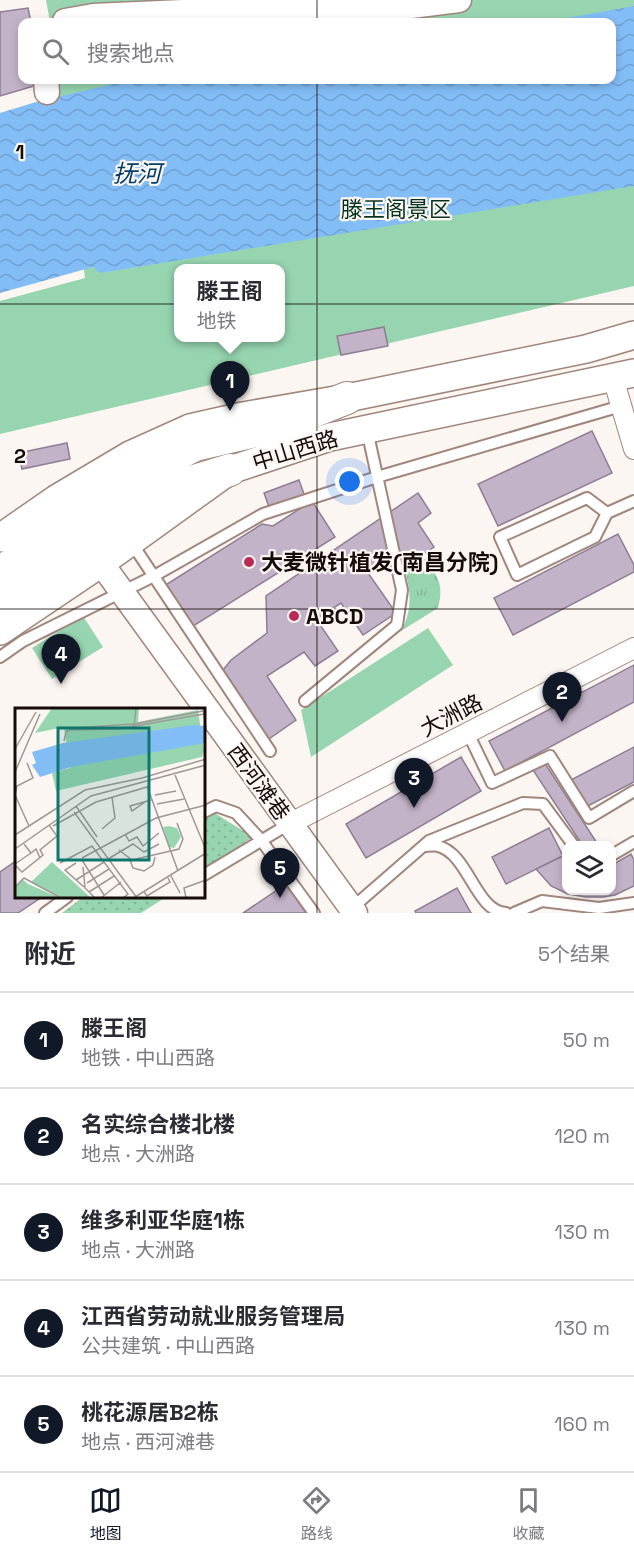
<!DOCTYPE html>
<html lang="zh">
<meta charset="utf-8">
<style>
:root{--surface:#fff;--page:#f2f2f3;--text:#2b2b33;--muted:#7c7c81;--line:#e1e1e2;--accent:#111827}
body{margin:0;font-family:"Space Grotesk","Noto Sans SC",sans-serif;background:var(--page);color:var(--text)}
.controls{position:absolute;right:18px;bottom:18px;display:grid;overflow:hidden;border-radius:12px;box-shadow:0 3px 9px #0003}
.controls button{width:54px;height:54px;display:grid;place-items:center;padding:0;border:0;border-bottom:2px solid var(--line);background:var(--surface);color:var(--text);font:30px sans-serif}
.you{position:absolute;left:350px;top:482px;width:21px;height:21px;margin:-15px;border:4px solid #fff;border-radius:50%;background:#1a73e8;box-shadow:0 0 0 9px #1a73e833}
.badge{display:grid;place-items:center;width:39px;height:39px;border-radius:50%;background:var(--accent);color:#fff;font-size:20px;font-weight:700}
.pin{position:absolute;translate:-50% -50px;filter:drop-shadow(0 2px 3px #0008)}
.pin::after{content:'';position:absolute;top:32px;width:21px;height:18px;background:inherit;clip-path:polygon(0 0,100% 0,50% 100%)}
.popup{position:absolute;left:174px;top:264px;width:111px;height:78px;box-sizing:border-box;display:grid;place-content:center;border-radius:12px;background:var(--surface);filter:drop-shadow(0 2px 4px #0005);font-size:20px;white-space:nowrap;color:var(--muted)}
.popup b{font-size:22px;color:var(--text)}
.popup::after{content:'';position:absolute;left:50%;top:100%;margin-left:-12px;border:12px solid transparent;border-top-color:var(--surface)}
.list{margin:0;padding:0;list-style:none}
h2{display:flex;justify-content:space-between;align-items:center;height:78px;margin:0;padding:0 24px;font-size:26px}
h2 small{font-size:20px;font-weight:400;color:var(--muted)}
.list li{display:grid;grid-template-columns:39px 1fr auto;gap:18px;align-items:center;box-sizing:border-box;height:96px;padding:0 24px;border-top:2px solid var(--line)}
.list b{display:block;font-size:22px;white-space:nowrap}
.list p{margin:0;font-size:20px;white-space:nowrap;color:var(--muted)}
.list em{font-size:20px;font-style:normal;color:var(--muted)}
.icon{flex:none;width:33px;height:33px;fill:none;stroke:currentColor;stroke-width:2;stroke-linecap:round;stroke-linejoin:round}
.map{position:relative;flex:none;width:634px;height:913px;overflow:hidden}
.search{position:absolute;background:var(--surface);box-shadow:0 3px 9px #0003;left:18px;right:18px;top:18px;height:66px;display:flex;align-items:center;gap:15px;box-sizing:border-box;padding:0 21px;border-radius:12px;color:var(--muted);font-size:22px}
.sheet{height:558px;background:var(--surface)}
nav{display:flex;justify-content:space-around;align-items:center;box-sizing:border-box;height:84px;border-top:2px solid var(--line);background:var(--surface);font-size:16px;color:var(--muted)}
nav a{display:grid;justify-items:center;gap:3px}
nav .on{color:var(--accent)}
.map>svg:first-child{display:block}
.grass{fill:url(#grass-tufts)}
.park{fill:#97d5b0;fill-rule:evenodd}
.garden{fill:url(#garden-dots)}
.water{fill:url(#water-waves)}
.building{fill:#c3b3c8;stroke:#8e7e93;stroke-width:1.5}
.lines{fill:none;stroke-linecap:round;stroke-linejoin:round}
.service-casing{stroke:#a0867c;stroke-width:14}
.minor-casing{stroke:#a0867c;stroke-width:22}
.tertiary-casing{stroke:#a0867c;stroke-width:27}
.secondary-casing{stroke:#a0867c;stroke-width:30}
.primary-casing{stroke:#a0867c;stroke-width:34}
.service{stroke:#fff;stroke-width:10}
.minor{stroke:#fff;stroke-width:20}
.tertiary{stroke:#fff;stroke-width:24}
.secondary{stroke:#fff;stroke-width:27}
.primary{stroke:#fff;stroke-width:32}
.grid{fill:none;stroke:#150c09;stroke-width:1.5;stroke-opacity:0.55}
.poi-dot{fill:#ba2a52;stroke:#fcf6f3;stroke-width:2}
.labels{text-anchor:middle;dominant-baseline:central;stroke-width:4.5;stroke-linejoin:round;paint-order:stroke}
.park-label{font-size:22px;fill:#04331d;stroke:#fcf6f3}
.street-label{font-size:22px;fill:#150c09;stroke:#fcf6f3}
.poi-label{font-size:22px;font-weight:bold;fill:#150c09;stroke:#fcf6f3;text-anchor:start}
.water-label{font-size:24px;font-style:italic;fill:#043e6b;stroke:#fcf6f3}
.inset-road{fill:none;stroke:#a09895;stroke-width:1.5}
.view{fill:#0f766e;fill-opacity:0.15;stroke:#0f766e;stroke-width:3}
.inset-edge{fill:none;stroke:#150c09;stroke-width:3}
.grid-label{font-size:20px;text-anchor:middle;font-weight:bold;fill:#150c09;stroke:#fcf6f3;stroke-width:4.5;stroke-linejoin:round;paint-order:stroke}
</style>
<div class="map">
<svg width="634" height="913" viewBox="0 0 634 913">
<defs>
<pattern id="grass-tufts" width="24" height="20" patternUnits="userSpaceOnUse" patternTransform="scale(1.5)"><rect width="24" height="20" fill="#97d5b0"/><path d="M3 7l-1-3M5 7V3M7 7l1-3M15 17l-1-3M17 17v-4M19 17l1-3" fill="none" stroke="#81b696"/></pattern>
<pattern id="garden-dots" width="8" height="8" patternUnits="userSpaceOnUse" patternTransform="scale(1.5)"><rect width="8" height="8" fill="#97d5b0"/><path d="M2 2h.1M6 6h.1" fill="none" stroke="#81b696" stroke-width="1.8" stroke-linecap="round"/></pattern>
<pattern id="water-waves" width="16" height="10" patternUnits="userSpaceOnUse" patternTransform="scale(1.5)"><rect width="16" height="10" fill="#83bdf6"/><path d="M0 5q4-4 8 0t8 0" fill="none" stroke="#70a1d2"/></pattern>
</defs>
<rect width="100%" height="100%" fill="#fcf6f3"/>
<!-- grass -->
<path class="grass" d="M425,559C439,578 444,585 438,608L401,631C412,611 411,596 406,573Z"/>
<!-- park -->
<g class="park">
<path d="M46,0H634V286L0,434V301L85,278L58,80H612V22H50ZM179,268H281V338H179Z"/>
<polygon points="83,616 103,647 52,679 32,648"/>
<polygon points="428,628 453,665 311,757 301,710"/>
</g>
<!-- garden -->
<g class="garden">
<polygon points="213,812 253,837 204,870 204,817"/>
<polygon points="83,897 166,897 141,913 62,913"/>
</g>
<!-- water -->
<polygon class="water" points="634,6 634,186 100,273 93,267 0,293 0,113 36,102 130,80 612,80 612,22 545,22"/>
<!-- building -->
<g class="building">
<polygon points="28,8 31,22 22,22 22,80 43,80 44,83 0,96 0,12"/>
<polygon points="384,327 388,346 341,355 337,336"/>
<polygon points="592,431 612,473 498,526 478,484"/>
<polygon points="67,443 70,459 22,469 18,453"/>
<polygon points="299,480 305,497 270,510 264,493"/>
<polygon points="418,493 431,513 418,523 434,547 404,567 396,555 368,573 396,613 363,635 341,603 316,619 338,651 315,666 304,652 267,676 296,720 266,741 225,680 223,670 231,660 267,633 266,596"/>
<polygon points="312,501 335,537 190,628 164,586 262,524 273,526"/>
<polygon points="618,534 634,565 634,572 513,635 494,598"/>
<polygon points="634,665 634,702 505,771 489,741"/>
<polygon points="634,747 634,782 584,808 569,781"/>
<polygon points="461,757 481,791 366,858 346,824"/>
<polygon points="544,762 599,846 583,846 533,770"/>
<polygon points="549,828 563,856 506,884 492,857"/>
<polygon points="631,854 634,860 634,886 615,895 603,897 586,897 568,894 551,886 536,869 563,856 566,859 566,891 612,891 612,865"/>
<polygon points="16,861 16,897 42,897 18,913 0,913 0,872"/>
<polygon points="286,884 306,913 243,913"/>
<polygon points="457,888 471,913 416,913 415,911"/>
</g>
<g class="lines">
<defs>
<g id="service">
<polyline points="607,513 587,498 500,537 517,575 595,537 607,513 634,501"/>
<polyline points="131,542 270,751"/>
<polyline points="0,657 23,641 154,576 263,514 377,477 621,406"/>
<polyline points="305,701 397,625 402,590 367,430"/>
<polyline points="468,733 492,783 550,756 589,818 634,791"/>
<polyline points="204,812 216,806 236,813 261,840 314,913"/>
<path d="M424,846C428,846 434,845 438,846C469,854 475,911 506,913"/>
<polyline points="612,855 634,842"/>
<polyline points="204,875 289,824"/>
<polyline points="352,908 429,841 523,803 543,804 574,846"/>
<polyline points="45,913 67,897"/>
<polyline points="514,913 542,901 599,908 634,903"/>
</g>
<g id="minor">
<polyline points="613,378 634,449"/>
<polyline points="289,824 634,648"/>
</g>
<g id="tertiary">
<polyline points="65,21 93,16 250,9 411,6 459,0"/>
<polyline points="46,80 47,92"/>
<polyline points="101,563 355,913"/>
</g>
<g id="secondary">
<polyline points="0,538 56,499 130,455 190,428 243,416 347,398 586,349 634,335"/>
<polyline points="0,631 101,563 230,470 330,437 634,373"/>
</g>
<g id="primary">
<polyline points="0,573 134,476 195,445 277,426 347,398"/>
<polyline points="0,603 145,502 191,482 230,470"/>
</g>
</defs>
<!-- service casing -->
<use href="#service" class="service-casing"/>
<!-- minor casing -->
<use href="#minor" class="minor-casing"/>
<!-- tertiary casing -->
<use href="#tertiary" class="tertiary-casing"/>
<!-- secondary casing -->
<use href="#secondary" class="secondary-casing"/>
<!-- primary casing -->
<use href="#primary" class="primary-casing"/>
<!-- service -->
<use href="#service" class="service"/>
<!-- minor -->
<use href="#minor" class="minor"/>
<!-- tertiary -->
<use href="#tertiary" class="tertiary"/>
<!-- secondary -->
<use href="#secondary" class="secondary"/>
<!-- primary -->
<use href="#primary" class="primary"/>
</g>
<!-- grid -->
<path class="grid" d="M317,0V22M317,80V913M0,304H634M0,609H634"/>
<!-- markers -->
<g class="poi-dot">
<circle cx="249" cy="562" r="6"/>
<circle cx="294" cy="616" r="6"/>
</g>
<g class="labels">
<!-- park labels -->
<g class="park-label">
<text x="396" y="209">滕王阁景区</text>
</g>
<!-- street labels -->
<g class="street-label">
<text transform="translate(295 450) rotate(-17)">中山西路</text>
<text transform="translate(451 715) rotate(-27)">大洲路</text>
<text transform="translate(259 782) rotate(54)">西河滩巷</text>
</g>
<!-- poi labels -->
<g class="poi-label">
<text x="261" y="562">大麦微针植发(南昌分院)</text>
<text x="306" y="616">ABCD</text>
</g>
<!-- water labels -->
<g class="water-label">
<text x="137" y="173">抚河</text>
</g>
</g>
<!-- overview -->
<g transform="translate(15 708)">
<rect width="190" height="190" fill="#fcf6f3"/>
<path d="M154,118L162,120L166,129L159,140L154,139L148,119Z" fill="#97d5b0"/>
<path d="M37,0H124L123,14L183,2L189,43L187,49L41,83L37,65L55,60L49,19L20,25ZM7,171L13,176L45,190H0V180Z" fill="#97d5b0"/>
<path d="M37,154L76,190H48L16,174Z" fill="#97d5b0"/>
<path d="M179,17L190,18V35L56,59L25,69L17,57L21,55L17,44L48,35Z" fill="#83bdf6"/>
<path class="inset-road" d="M188,0L191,22M119,18L121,0M56,22L102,21L189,6M49,33L51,24L58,20L119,16L188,3M0,41L21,4M12,55L18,70L2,78L0,87L14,118M0,64L25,6M160,67L191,142M132,78L163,163M140,87L161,83M130,94L117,103L115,98L136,92M142,96L169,91M61,98L82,129M59,104L122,190M38,118L81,94L132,79M87,121L100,110L97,89M110,126L114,133L122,129L128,138L144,125M0,127L70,82L127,70L191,51M9,136L16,145L21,141L25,150M0,141L76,88L191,57M104,142L117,152L164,141L168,131L162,115M67,150L141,110L191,97M93,151L118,136L129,144L144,136M67,152L89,187M115,152L118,160L129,163L138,157L140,149M45,155L77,138L113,186L108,190M61,155L50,162L69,179M0,156L16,145M0,157L7,164L28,147L25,142L42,128L34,117M68,159L70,180L80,190M156,168L165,185M61,172L89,154M72,175L94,161M0,179L9,170L46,190M74,184L99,168M129,184L132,188L155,174L153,170M120,189L191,145M86,190L106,174M171,190L169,180L191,172"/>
<path class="view" d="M43,20H134V152H43Z"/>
<rect width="190" height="190" class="inset-edge"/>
</g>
<g class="grid-label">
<text x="20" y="159">1</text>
<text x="20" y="463">2</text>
</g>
</svg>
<div class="controls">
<button><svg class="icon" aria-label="layers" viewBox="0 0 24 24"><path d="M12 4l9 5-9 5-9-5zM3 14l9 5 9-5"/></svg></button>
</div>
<div class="you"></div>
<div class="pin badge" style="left:230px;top:411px">1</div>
<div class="popup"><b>滕王阁</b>地铁</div>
<div class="pin badge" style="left:562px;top:722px">2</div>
<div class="pin badge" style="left:414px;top:808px">3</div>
<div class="pin badge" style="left:61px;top:684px">4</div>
<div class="pin badge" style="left:280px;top:898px">5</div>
<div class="search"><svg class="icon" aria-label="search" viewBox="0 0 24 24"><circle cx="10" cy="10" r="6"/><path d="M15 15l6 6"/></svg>搜索地点</div>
</div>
<section class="sheet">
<h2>附近<small>5个结果</small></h2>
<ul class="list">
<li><span class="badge">1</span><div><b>滕王阁</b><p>地铁 · 中山西路</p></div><em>50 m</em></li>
<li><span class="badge">2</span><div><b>名实综合楼北楼</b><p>地点 · 大洲路</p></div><em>120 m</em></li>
<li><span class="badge">3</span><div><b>维多利亚华庭1栋</b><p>地点 · 大洲路</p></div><em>130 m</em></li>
<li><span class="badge">4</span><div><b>江西省劳动就业服务管理局</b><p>公共建筑 · 中山西路</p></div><em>130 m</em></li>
<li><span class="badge">5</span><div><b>桃花源居B2栋</b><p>地点 · 西河滩巷</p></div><em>160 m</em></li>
</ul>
</section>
<nav>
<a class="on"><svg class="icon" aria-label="map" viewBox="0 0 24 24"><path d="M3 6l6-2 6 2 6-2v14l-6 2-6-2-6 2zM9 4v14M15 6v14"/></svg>地图</a>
<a><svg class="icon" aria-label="directions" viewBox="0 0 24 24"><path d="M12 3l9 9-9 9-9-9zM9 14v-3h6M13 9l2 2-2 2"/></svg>路线</a>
<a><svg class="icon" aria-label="saved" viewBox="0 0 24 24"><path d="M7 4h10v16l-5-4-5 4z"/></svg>收藏</a>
</nav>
